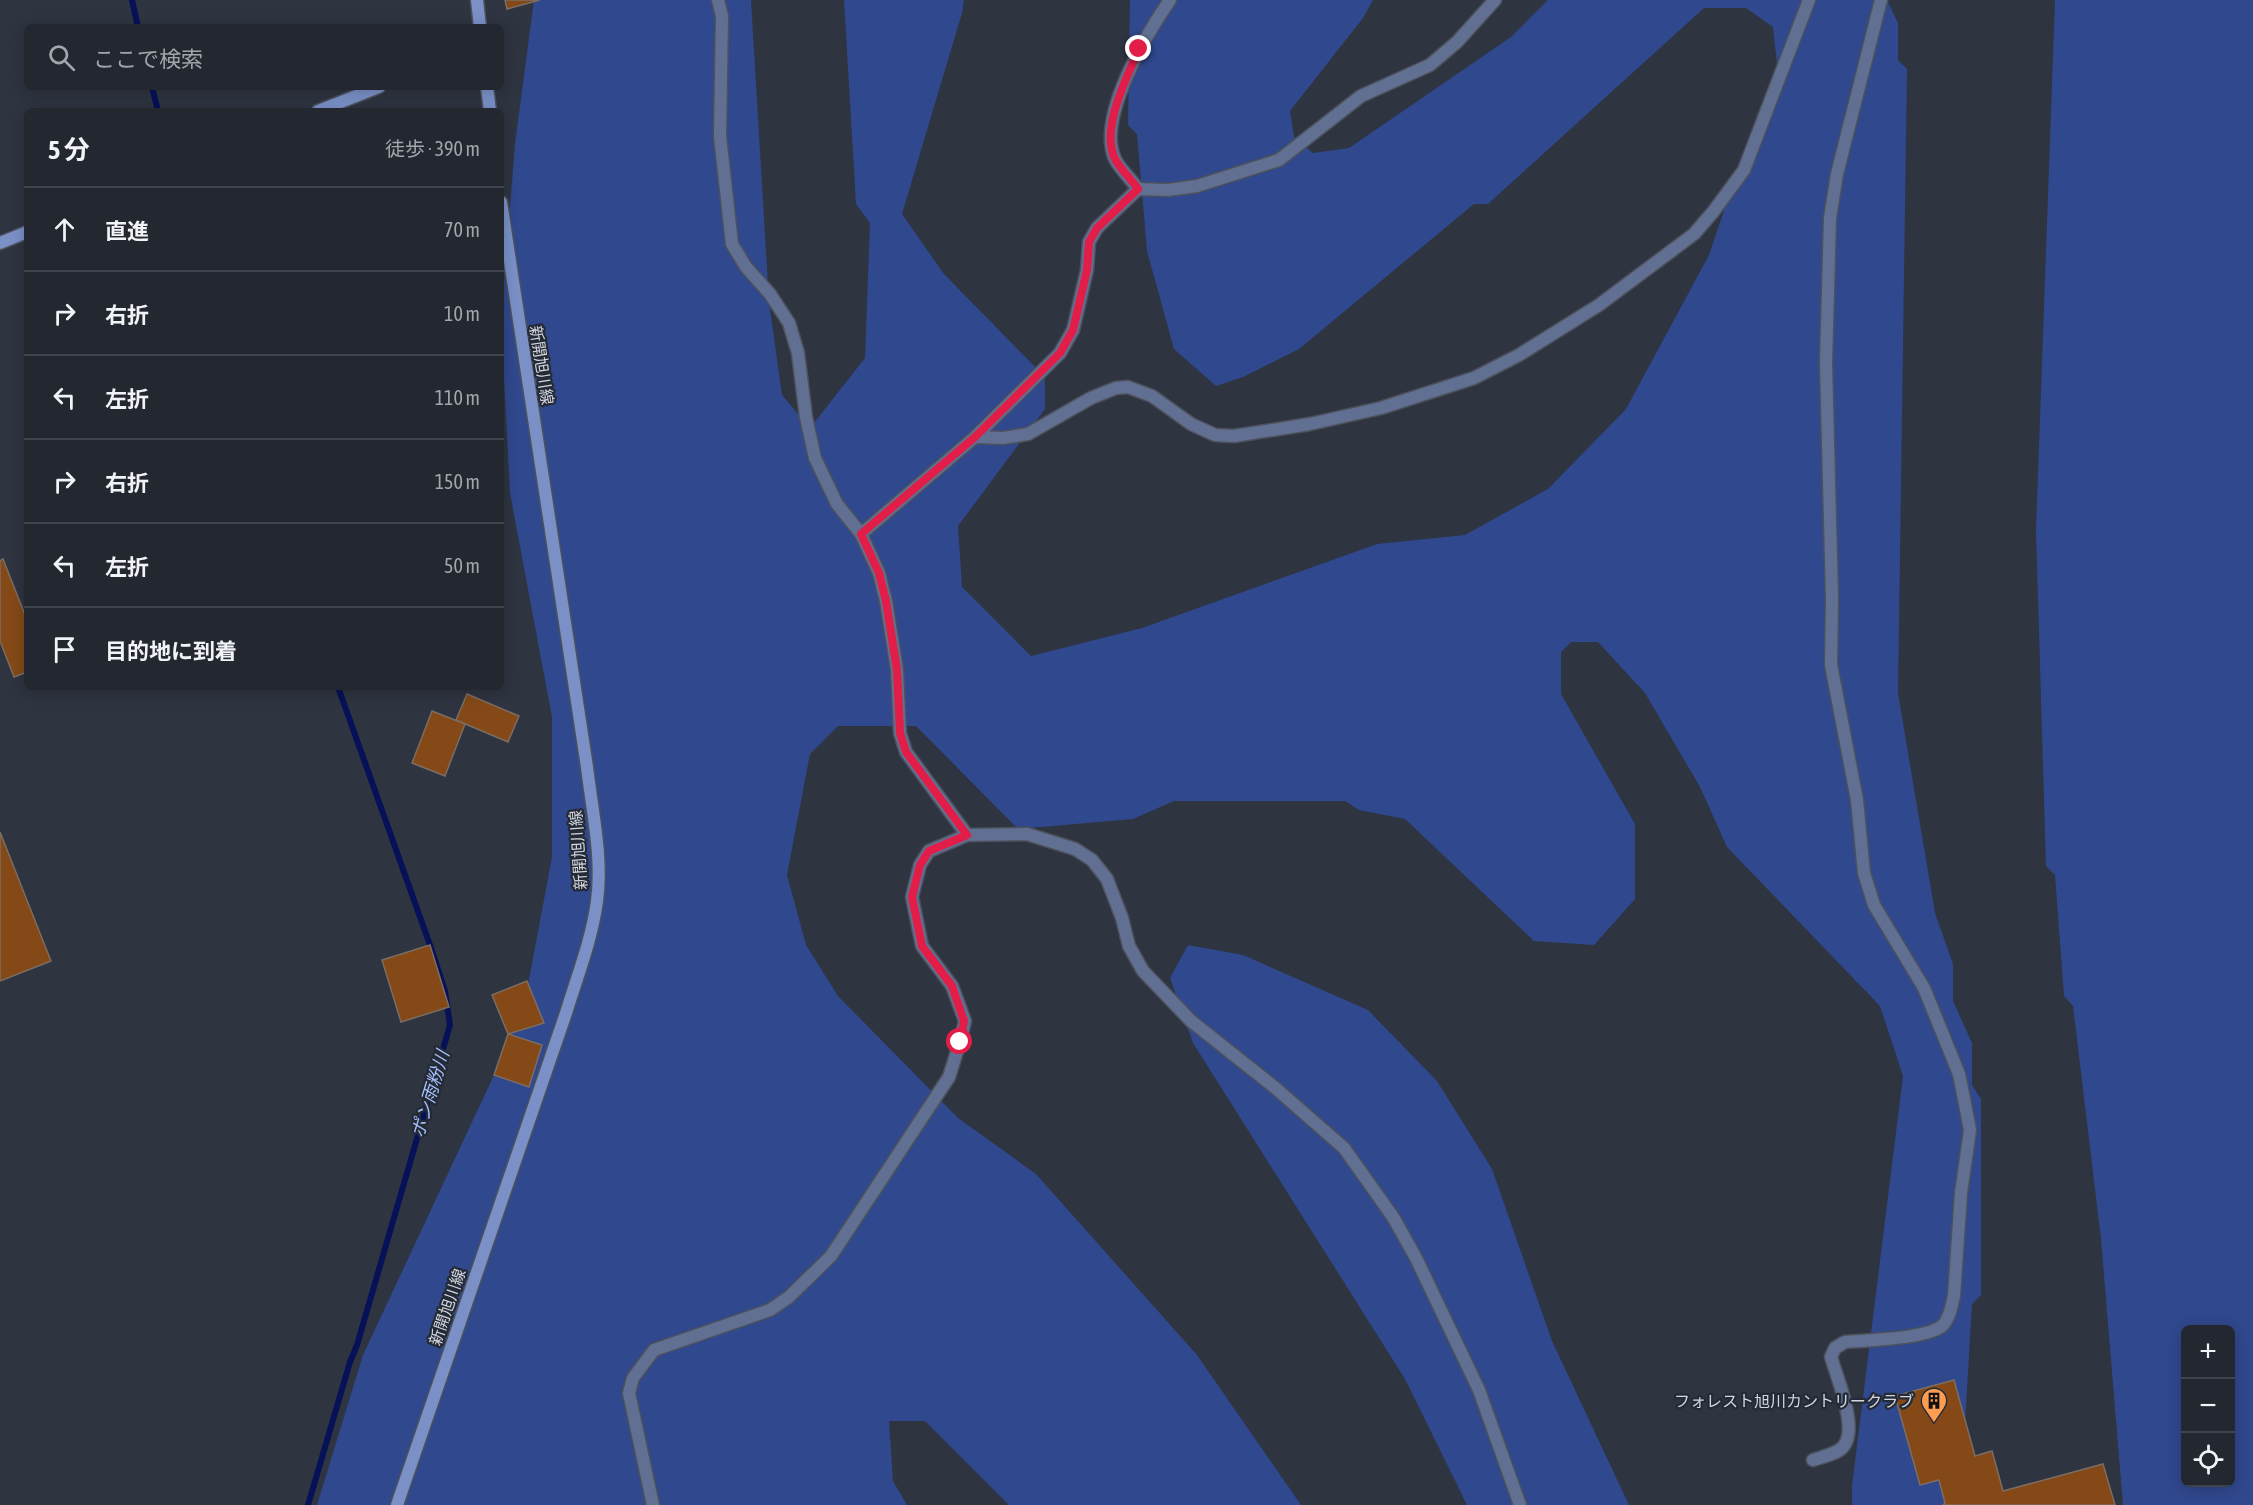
<!DOCTYPE html>
<html lang="ja">
<meta charset="utf-8">
<style>
:root{--surface:#222730;--page:#2a2f38;--text:#f1f3f6;--muted:#a2a5ab;--line:#3f444c}
body{margin:0;font-family:"Asap Condensed","Noto Sans JP",sans-serif;background:var(--page);color:var(--text)}
.controls{position:absolute;right:18px;bottom:18px;display:grid;overflow:hidden;border-radius:9px;box-shadow:0 3px 15px #0003}
.controls button{width:54px;height:54px;display:grid;place-items:center;padding:0;border:0;border-bottom:2px solid var(--line);background:var(--surface);color:var(--text);font:30px sans-serif}
.stop{position:absolute;width:18px;height:18px;margin:-14px;border:4px solid #e11d48;border-radius:50%;background:#fff}
.stop.end{background:#e11d48;border-color:#fff;box-shadow:0 2px 6px #0008}
.list{margin:0;padding:0;list-style:none}
h2{display:flex;justify-content:space-between;align-items:center;height:78px;margin:0;padding:0 24px;font-size:26px}
h2 small{font-size:20px;font-weight:400;color:var(--muted)}
.list li{display:grid;grid-template-columns:39px 1fr auto;gap:18px;align-items:center;box-sizing:border-box;height:84px;padding:0 24px;border-top:2px solid var(--line)}
.list b{display:block;font-size:22px;white-space:nowrap}
.list em{font-size:20px;font-style:normal;color:var(--muted)}
.icon{flex:none;width:33px;height:33px;fill:none;stroke:currentColor;stroke-width:2;stroke-linecap:round;stroke-linejoin:round}
.map{position:relative;flex:none;width:2253px;height:1505px;overflow:hidden}
.search{position:absolute;background:var(--surface);box-shadow:0 3px 15px #0003;left:24px;top:24px;width:480px;height:66px;display:flex;align-items:center;gap:15px;box-sizing:border-box;padding:0 21px;border-radius:9px;color:var(--muted);font-size:22px}
.panel{position:absolute;background:var(--surface);box-shadow:0 3px 15px #0003;left:24px;top:108px;width:480px;height:582px;border-radius:9px}
.map>svg:first-child{display:block}
.green{fill:#30488d;fill-rule:evenodd}
.lines{fill:none;stroke-linecap:round;stroke-linejoin:round}
.stream{stroke:#061158;stroke-width:6}
.building{fill:#844917;stroke:#7c6d63;stroke-width:1.5}
.lane-casing{stroke:#4c515c;stroke-width:15}
.secondary-casing{stroke:#4c515c;stroke-width:15}
.lane{stroke:#617092;stroke-width:12}
.secondary{stroke:#7a90c7;stroke-width:12}
.route{stroke:#e11d48;stroke-width:8}
.labels{text-anchor:middle;dominant-baseline:central;stroke-width:4.5;stroke-linejoin:round;paint-order:stroke}
.street-label{font-size:16px;fill:#d2d6de;stroke:#242a36}
.poi-label{font-size:16px;fill:#d2d6de;stroke:#242a36;text-anchor:end}
.water-label{font-size:18px;font-style:italic;fill:#a6c0fe;stroke:#242a36}
</style>
<div class="map">
<svg width="2253" height="1505" viewBox="0 0 2253 1505">
<rect width="100%" height="100%" fill="#2e3440"/>
<!-- green -->
<g class="green">
<polygon points="534,0 751,0 769,302 782,395 810,428 865,358 870,223 856,204 844,0 964,0 962,13 902,214 944,274 1045,377 1045,409 958,526 962,587 1031,656 1142,628 1377,544 1465,535 1548,489 1626,409 1709,255 1737,172 1778,74 1773,27 1746,8 1704,8 1488,204 1474,204 1299,349 1243,377 1216,386 1174,349 1147,251 1137,134 1128,125 1130,0 1373,0 1363,18 1290,111 1294,137 1313,153 1349,148 1511,37 1548,0 1887,0 1898,23 1898,60 1907,69 1898,693 1935,913 1953,964 1953,1001 1972,1043 1972,1085 1981,1099 1981,1295 1972,1304 1964,1440 1953,1505 1852,1505 1852,1486 1903,1076 1880,1006 1727,847 1700,787 1645,693 1598,642 1571,642 1561,652 1561,694 1635,824 1635,899 1594,945 1534,941 1405,819 1359,810 1345,801 1174,801 1133,819 1018,829 916,726 838,726 810,754 787,875 806,945 838,996 958,1118 1036,1174 1197,1355 1301,1505 1009,1505 925,1421 889,1421 893,1481 907,1505 317,1505 363,1355 494,1075 508,1034 524,1006 552,857 552,717 510,493 501,321 515,144"/>
<path d="M2055,0H2253V1505H2123L2101,1239L2073,1006L2064,996L2055,875L2046,866L2036,531ZM2186,1330H2230V1482H2186Z"/>
<polygon points="1188,945 1243,955 1368,1010 1437,1081 1492,1169 1552,1341 1629,1505 1467,1505 1405,1379 1193,1043 1170,978"/>
</g>
<g class="lines">
<!-- stream -->
<g class="stream">
<polyline points="132,0 138,27"/>
<polyline points="152,87 158,111"/>
<polyline points="308,1505 350,1362 357,1345 450,1025 445,991 430,945 338,687"/>
</g>
</g>
<!-- building -->
<g class="building">
<polygon points="505,0 540,0 507,9"/>
<polygon points="3,559 27,620 27,672 14,677 0,641 0,561"/>
<polygon points="467,694 519,716 508,742 456,720"/>
<polygon points="432,711 465,724 445,776 412,763"/>
<polygon points="0,832 51,961 0,981"/>
<polygon points="430,945 449,1007 401,1022 382,960"/>
<polygon points="527,981 544,1023 508,1034 492,995"/>
<polygon points="508,1034 542,1045 529,1087 494,1075"/>
<polygon points="1954,1380 1975,1456 1992,1451 2003,1491 2103,1464 2115,1505 1943,1505 1945,1503 1939,1480 1920,1485 1895,1396"/>
</g>
<g class="lines">
<defs>
<g id="lane">
<polyline points="718,0 722,16 720,136 732,244 746,267 770,294 789,323 798,353 806,417 815,458 837,504 861,534 879,573 886,601 897,670 900,733 906,752 967,835"/>
<path d="M1138,189C1131,179 1120,169 1115,159C1096,118 1147,33 1170,0"/>
<polyline points="975,437 1003,438 1028,434 1091,398 1116,388 1128,387 1152,396 1191,424 1215,435 1234,436 1310,424 1381,408 1474,378 1519,355 1599,305 1694,234 1713,212 1744,170 1809,0"/>
<polyline points="861,534 975,437 1060,353 1073,330 1087,270 1089,242 1097,228 1138,189 1168,190 1197,186 1279,160 1361,96 1430,65 1457,42 1495,0"/>
<path d="M1813,1460C1821,1457 1837,1454 1843,1447C1859,1430 1837,1378 1831,1357L1835,1348L1845,1342C1868,1340 1925,1339 1942,1326C1949,1320 1952,1305 1954,1296L1961,1193L1970,1130L1964,1099L1959,1074L1924,988L1874,905L1864,873L1857,800L1831,665L1832,599L1826,363L1830,218L1837,174L1881,0"/>
<polyline points="653,1505 629,1393 633,1378 654,1350 770,1310 789,1297 831,1256 949,1077 960,1042 965,1021 952,986 922,946 912,897 920,865 929,851 967,835 1027,834 1075,849 1092,860 1107,879 1122,918 1129,946 1143,971 1191,1021 1273,1086 1344,1148 1393,1217 1416,1258 1479,1390 1520,1505"/>
</g>
<g id="secondary">
<polyline points="477,0 480,27"/>
<polyline points="487,87 490,111"/>
<polyline points="318,111 379,87"/>
<polyline points="0,243 27,232"/>
<path d="M397,1505L566,1013C577,977 592,939 597,901C603,858 592,810 587,767L501,202"/>
</g>
</defs>
<!-- lane casing -->
<use href="#lane" class="lane-casing"/>
<!-- secondary casing -->
<use href="#secondary" class="secondary-casing"/>
<!-- lane -->
<use href="#lane" class="lane"/>
<!-- secondary -->
<use href="#secondary" class="secondary"/>
</g>
<g class="lines">
<!-- route -->
<path class="route" d="M960,1042L964,1021L952,986L922,946L912,897L920,865L929,851L967,835L906,752L900,733L897,670L886,601L879,573L861,534L975,437L1060,353L1073,330L1087,270L1089,242L1097,228L1138,189C1131,179 1121,170 1115,159C1100,129 1127,77 1139,49"/>
</g>
<!-- icons -->
<defs>
<symbol id="building-pin" viewBox="-11 -11 22 30"><path d="M0 17L-7.5 6A9.5 9.5 0 1 1 7.5 6Z" fill="#fc9d52" stroke="#242a36"/><path d="M-4-6H4V6H1V3H-1V6H-4ZM-2.5-4.3h1.7v1.8h-1.7ZM.8-4.3h1.7v1.8H.8ZM-2.5-1h1.7V.8h-1.7ZM.8-1h1.7V.8H.8Z" fill="#111"/></symbol>
</defs>
<g fill-rule="evenodd">
<use href="#building-pin" x="1919" y="1386" width="30" height="40"/>
</g>
<g class="labels">
<!-- street labels -->
<g class="street-label">
<text transform="translate(542 365) rotate(81)">新開旭川線</text>
<text transform="translate(578 850) rotate(-94)">新開旭川線</text>
<text transform="translate(447 1307) rotate(-71)">新開旭川線</text>
</g>
<!-- poi labels -->
<g class="poi-label">
<text x="1914" y="1401">フォレスト旭川カントリークラブ</text>
</g>
<!-- water labels -->
<g class="water-label">
<text transform="translate(430 1094) rotate(-73)">ポン雨粉川</text>
</g>
</g>
</svg>
<div class="controls">
<button>+</button>
<button>−</button>
<button><svg class="icon" aria-label="locate" viewBox="0 0 24 24"><circle cx="12" cy="12" r="6"/><path d="M12 2v4M12 18v4M2 12h4M18 12h4"/></svg></button>
</div>
<div class="stop" style="left:960px;top:1042px"></div>
<div class="stop end" style="left:1139px;top:49px"></div>
<div class="search"><svg class="icon" aria-label="search" viewBox="0 0 24 24"><circle cx="10" cy="10" r="6"/><path d="M15 15l6 6"/></svg>ここで検索</div>
<section class="panel">
<h2>5 分<small>徒歩 · 390 m</small></h2>
<ul class="list">
<li><svg class="icon" aria-label="ahead" viewBox="0 0 24 24"><path d="M12 20V5M6 11l6-6 6 6"/></svg><div><b>直進</b></div><em>70 m</em></li>
<li><svg class="icon" aria-label="right" viewBox="0 0 24 24"><path d="M7 20v-9h11M14 6l5 5-5 5"/></svg><div><b>右折</b></div><em>10 m</em></li>
<li><svg class="icon" aria-label="left" viewBox="0 0 24 24"><path d="M17 20v-9H6M10 6l-5 5 5 5"/></svg><div><b>左折</b></div><em>110 m</em></li>
<li><svg class="icon" aria-label="right" viewBox="0 0 24 24"><path d="M7 20v-9h11M14 6l5 5-5 5"/></svg><div><b>右折</b></div><em>150 m</em></li>
<li><svg class="icon" aria-label="left" viewBox="0 0 24 24"><path d="M17 20v-9H6M10 6l-5 5 5 5"/></svg><div><b>左折</b></div><em>50 m</em></li>
<li><svg class="icon" aria-label="arrive" viewBox="0 0 24 24"><path d="M6 21V4h12l-3 4 3 4H6"/></svg><div><b>目的地に到着</b></div></li>
</ul>
</section>
</div>
